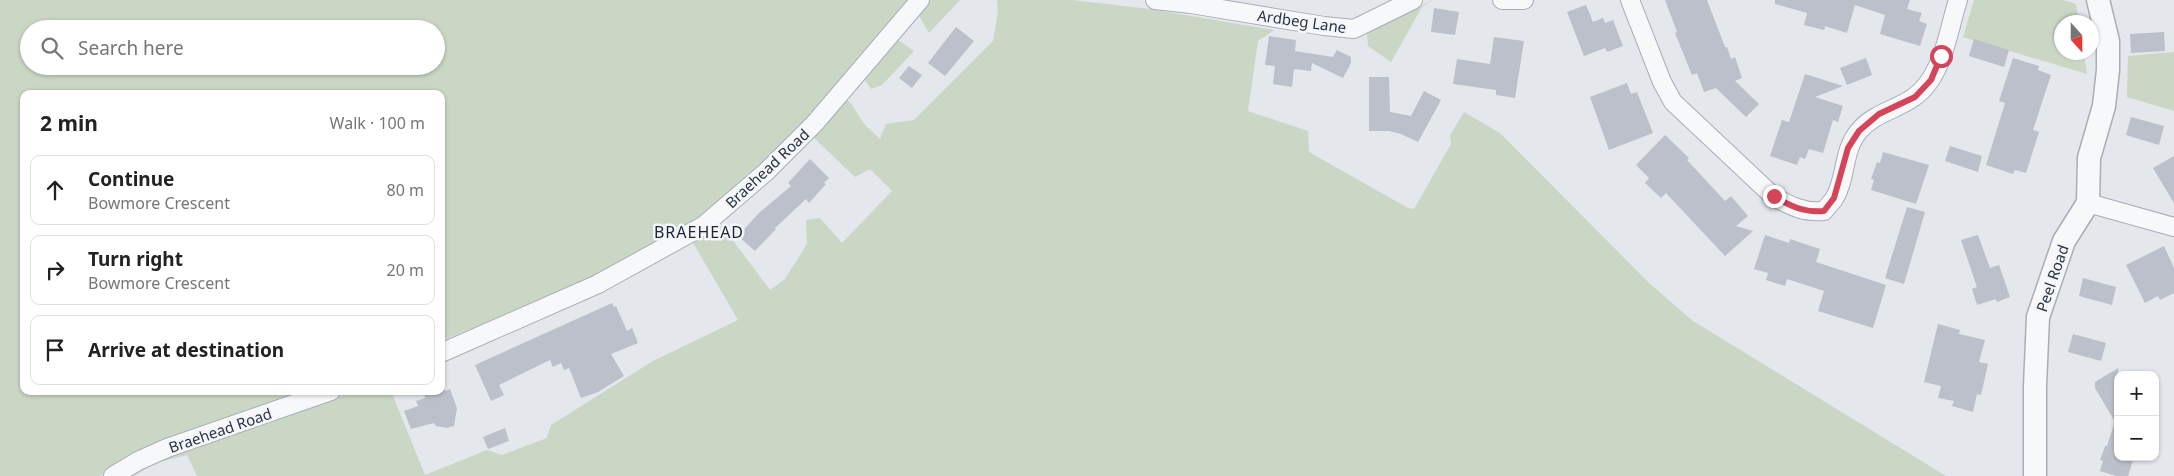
<!DOCTYPE html>
<meta charset="utf-8">
<style>
:root{--surface:#fff;--page:#f2f2f2;--text:#222;--muted:#767676;--line:#e0e0e0}
body{margin:0;font-family:"Noto Sans",sans-serif;background:var(--page);color:var(--text)}
.controls{position:absolute;right:15px;bottom:15px;display:grid;overflow:hidden;border-radius:10px;box-shadow:0 1px 4px #0004}
.controls button{width:45px;height:45px;display:grid;place-items:center;padding:0;border:0;border-bottom:1px solid var(--line);background:var(--surface);color:var(--text);font:25px sans-serif}
.compass{position:absolute;left:2054px;top:15px;width:45px;height:45px;border-radius:50%;background:var(--surface);box-shadow:0 1px 4px #0004;rotate:159deg}
.stop{position:absolute;width:15px;height:15px;margin:-11px;border:4px solid #d64459;border-radius:50%;background:#fff}
.stop.end{background:#d64459;border-color:#fff;box-shadow:0 1px 5px #0008}
.list{margin:0;padding:0;list-style:none}
h2{display:flex;justify-content:space-between;align-items:center;height:65px;margin:0;padding:0 20px;font-size:21px}
h2 small{font-size:16px;font-weight:400;color:var(--muted)}
.list li{display:grid;grid-template-columns:32px 1fr auto;gap:15px;align-items:center;box-sizing:border-box;height:70px;margin:0 10px 10px;padding:0 10px;border:1px solid var(--line);border-radius:10px}
.list b{display:block;font-size:19px;white-space:nowrap}
.list p{margin:0;font-size:16px;white-space:nowrap;color:var(--muted)}
.list em{font-size:16px;font-style:normal;color:var(--muted)}
.icon{flex:none;width:28px;height:28px;fill:none;stroke:currentColor;stroke-width:2;stroke-linecap:round;stroke-linejoin:round}
.map{position:relative;flex:none;width:2174px;height:476px;overflow:hidden}
.search{position:absolute;background:var(--surface);box-shadow:0 1px 4px #0004;left:20px;top:20px;width:425px;height:55px;display:flex;align-items:center;gap:12px;box-sizing:border-box;padding:0 18px;border-radius:28px;color:var(--muted);font-size:19px}
.panel{position:absolute;background:var(--surface);box-shadow:0 1px 4px #0004;left:20px;top:90px;width:425px;height:305px;border-radius:10px}
.map>svg:first-child{display:block}
.green{fill:#c9d7c4;fill-rule:evenodd}
.building{fill:#bbc0ca}
.lines{fill:none;stroke-linecap:round;stroke-linejoin:round}
.minor-casing{stroke:#a8aeb7;stroke-width:20}
.tertiary-casing{stroke:#a8aeb7;stroke-width:25}
.minor{stroke:#f7f8fa;stroke-width:18}
.tertiary{stroke:#f7f8fa;stroke-width:22}
.route{stroke:#d64459;stroke-width:6}
.labels{text-anchor:middle;dominant-baseline:central;stroke-width:5;stroke-linejoin:round;paint-order:stroke}
.street-label{font-size:15px;fill:#2a3446;stroke:#f4f6f9}
.neighbourhood-label{font-size:16px;letter-spacing:1px;fill:#1c2537;stroke:#f4f6f9}
</style>
<div class="map">
<svg width="2174" height="476" viewBox="0 0 2174 476">
<rect width="100%" height="100%" fill="#e4e7ec"/>
<!-- green -->
<g class="green">
<path d="M0,0H911L786,145L699,223L583,283L441,341V94H24V391H302L150,447L100,476H0ZM29,29H436V66H29Z"/>
<polygon points="930,0 960,0 929,33 918,14"/>
<polygon points="997,0 1072,0 1150,9 1274,30 1258,41 1248,111 1308,131 1309,152 1408,208 1414,209 1451,144 1450,135 1464,112 1500,133 1649,283 1693,321 1946,476 197,476 187,455 156,463 134,476 125,476 153,459 355,391 391,391 425,475 487,450 502,455 547,438 551,425 653,361 738,320 692,241 719,222 770,290 785,279 807,244 806,220 820,218 842,243 892,191 870,169 855,177 812,136 843,99 850,102 865,125 880,139 886,124 914,120 993,41 998,12"/>
<polygon points="1433,0 1422,7 1391,62 1368,46 1367,33"/>
<polygon points="1974,0 2063,0 2076,4 2079,22 2062,22 2062,52 2084,53 2087,74 1963,37"/>
<polygon points="898,40 914,51 882,85 871,89 863,77"/>
<polygon points="2174,52 2174,111 2127,97 2128,56"/>
</g>
<!-- building -->
<g class="building">
<polygon points="1665,0 1707,0 1725,47 1727,47 1731,59 1735,57 1742,78 1735,81 1759,104 1746,117 1716,88 1704,92 1697,73 1692,75 1675,33 1677,32"/>
<polygon points="1775,0 1910,0 1907,9 1922,13 1919,21 1927,24 1920,46 1880,34 1885,15 1855,5 1847,33 1825,26 1824,30 1804,25 1807,13 1775,4"/>
<polygon points="1586,5 1593,22 1603,18 1605,23 1613,20 1623,46 1607,52 1605,48 1584,56 1567,12"/>
<polygon points="1434,8 1459,12 1455,35 1431,32"/>
<polygon points="956,27 974,41 945,76 928,63"/>
<polygon points="2164,32 2165,51 2131,53 2130,34"/>
<polygon points="1269,36 1296,40 1295,51 1333,57 1337,50 1351,57 1351,63 1343,78 1312,63 1311,71 1294,69 1292,87 1273,84 1275,66 1265,65"/>
<polygon points="1494,37 1524,41 1515,98 1496,95 1496,90 1453,84 1457,59 1490,64"/>
<polygon points="1974,39 2009,50 2004,67 1969,56"/>
<polygon points="1866,58 1872,75 1847,85 1840,68"/>
<polygon points="2013,58 2039,66 2038,70 2051,75 2033,130 2039,132 2026,173 2015,170 2013,174 1986,165 2005,103 1999,101"/>
<polygon points="909,66 922,75 912,88 899,78"/>
<polygon points="1805,74 1843,86 1815,97 1843,106 1838,122 1833,120 1823,153 1809,149 1805,159 1800,157 1797,165 1770,156 1782,120 1789,122"/>
<polygon points="1369,77 1389,77 1390,112 1411,116 1424,91 1441,100 1418,142 1401,134 1389,131 1369,131"/>
<polygon points="1627,83 1631,94 1637,92 1653,133 1609,150 1590,97"/>
<polygon points="2131,117 2164,126 2159,145 2126,135"/>
<polygon points="1665,135 1689,158 1687,160 1725,201 1731,196 1748,216 1736,226 1753,231 1725,256 1666,193 1661,198 1645,183 1649,178 1636,165"/>
<polygon points="1950,146 1982,156 1978,172 1945,161"/>
<polygon points="1883,152 1929,165 1916,204 1871,190 1874,180 1871,179 1877,162 1880,163"/>
<polygon points="2174,156 2174,203 2153,168"/>
<polygon points="810,159 829,178 824,183 826,184 809,203 806,199 775,228 776,229 755,251 738,236 759,213 791,186 788,183"/>
<polygon points="1907,207 1925,212 1904,284 1885,278"/>
<polygon points="1765,235 1789,243 1790,239 1820,249 1816,262 1886,285 1873,328 1818,311 1824,291 1787,279 1785,286 1766,280 1768,273 1754,269"/>
<polygon points="1978,235 1990,268 1999,265 2010,297 1997,302 1996,299 1977,305 1972,289 1977,287 1961,240"/>
<polygon points="2164,246 2174,268 2174,293 2160,300 2158,296 2145,303 2126,265"/>
<polygon points="2083,278 2116,287 2112,305 2079,296"/>
<polygon points="612,303 614,307 616,306 627,331 632,328 638,343 611,354 624,376 598,392 581,398 569,368 564,370 561,363 553,367 550,360 499,385 504,395 491,401 475,365"/>
<polygon points="1938,324 1960,330 1959,334 1985,340 1979,362 1988,364 1981,395 1977,394 1973,412 1952,406 1954,401 1938,398 1941,386 1924,382"/>
<polygon points="2073,334 2106,343 2101,361 2068,352"/>
<polygon points="2118,368 2118,457 2134,457 2128,476 2116,476 2100,471 2103,461 2100,460 2105,446 2107,446 2114,424 2117,425 2095,388 2095,382"/>
<polygon points="443,387 445,391 450,389 457,408 454,426 447,428 436,426 434,423 411,429 404,411 418,406 416,401 425,398 424,394 431,391 441,391 441,388"/>
<polygon points="505,428 509,441 488,449 483,437"/>
</g>
<g class="lines">
<defs>
<g id="minor">
<polyline points="1155,0 1191,4 1324,26 1354,29 1413,0"/>
<polyline points="1502,0 1524,0"/>
<path d="M1630,0L1662,82L1673,102L1773,196C1790,206 1804,213 1824,211C1827,207 1831,203 1834,199C1847,178 1842,151 1859,131C1874,113 1896,110 1914,97C1943,77 1948,31 1958,0"/>
<polyline points="2088,203 2174,227"/>
<polyline points="441,353 598,284 703,226 767,171 815,123 920,0"/>
<polyline points="113,476 138,461 167,448 331,391"/>
</g>
<polyline id="tertiary" points="2035,476 2035,386 2038,317 2064,241 2088,203 2089,158 2104,106 2108,70 2108,41 2098,0"/>
</defs>
<!-- minor casing -->
<use href="#minor" class="minor-casing"/>
<!-- tertiary casing -->
<use href="#tertiary" class="tertiary-casing"/>
<!-- minor -->
<use href="#minor" class="minor"/>
<!-- tertiary -->
<use href="#tertiary" class="tertiary"/>
</g>
<g class="lines">
<!-- route -->
<path class="route" d="M1774,196C1790,206 1804,213 1824,211L1834,198L1848,148L1859,131L1879,114L1915,97L1931,80L1941,56"/>
</g>
<g class="labels">
<!-- street labels -->
<g class="street-label">
<text transform="translate(1302 21) rotate(8)">Ardbeg Lane</text>
<text transform="translate(767 168) rotate(-43)">Braehead Road</text>
<text transform="translate(2052 278) rotate(-71)">Peel Road</text>
<text transform="translate(220 430) rotate(-19)">Braehead Road</text>
</g>
<!-- neighbourhood labels -->
<g class="neighbourhood-label">
<text x="699" y="232">BRAEHEAD</text>
</g>
</g>
</svg>
<div class="controls">
<button>+</button>
<button>−</button>
</div>
<svg class="compass" viewBox="-18 -18 36 36"><path d="M0-13l5 13h-10z" fill="#e53935"/><path d="M0 13l5-13h-10z" fill="#767676"/></svg>
<div class="stop" style="left:1941px;top:56px"></div>
<div class="stop end" style="left:1774px;top:196px"></div>
<div class="search"><svg class="icon" aria-label="search" viewBox="0 0 24 24"><circle cx="10" cy="10" r="6"/><path d="M15 15l6 6"/></svg>Search here</div>
<section class="panel">
<h2>2 min<small>Walk · 100 m</small></h2>
<ul class="list">
<li><svg class="icon" aria-label="ahead" viewBox="0 0 24 24"><path d="M12 20V5M6 11l6-6 6 6"/></svg><div><b>Continue</b><p>Bowmore Crescent</p></div><em>80 m</em></li>
<li><svg class="icon" aria-label="right" viewBox="0 0 24 24"><path d="M7 20v-9h11M14 6l5 5-5 5"/></svg><div><b>Turn right</b><p>Bowmore Crescent</p></div><em>20 m</em></li>
<li><svg class="icon" aria-label="arrive" viewBox="0 0 24 24"><path d="M6 21V4h12l-3 4 3 4H6"/></svg><div><b>Arrive at destination</b></div></li>
</ul>
</section>
</div>
